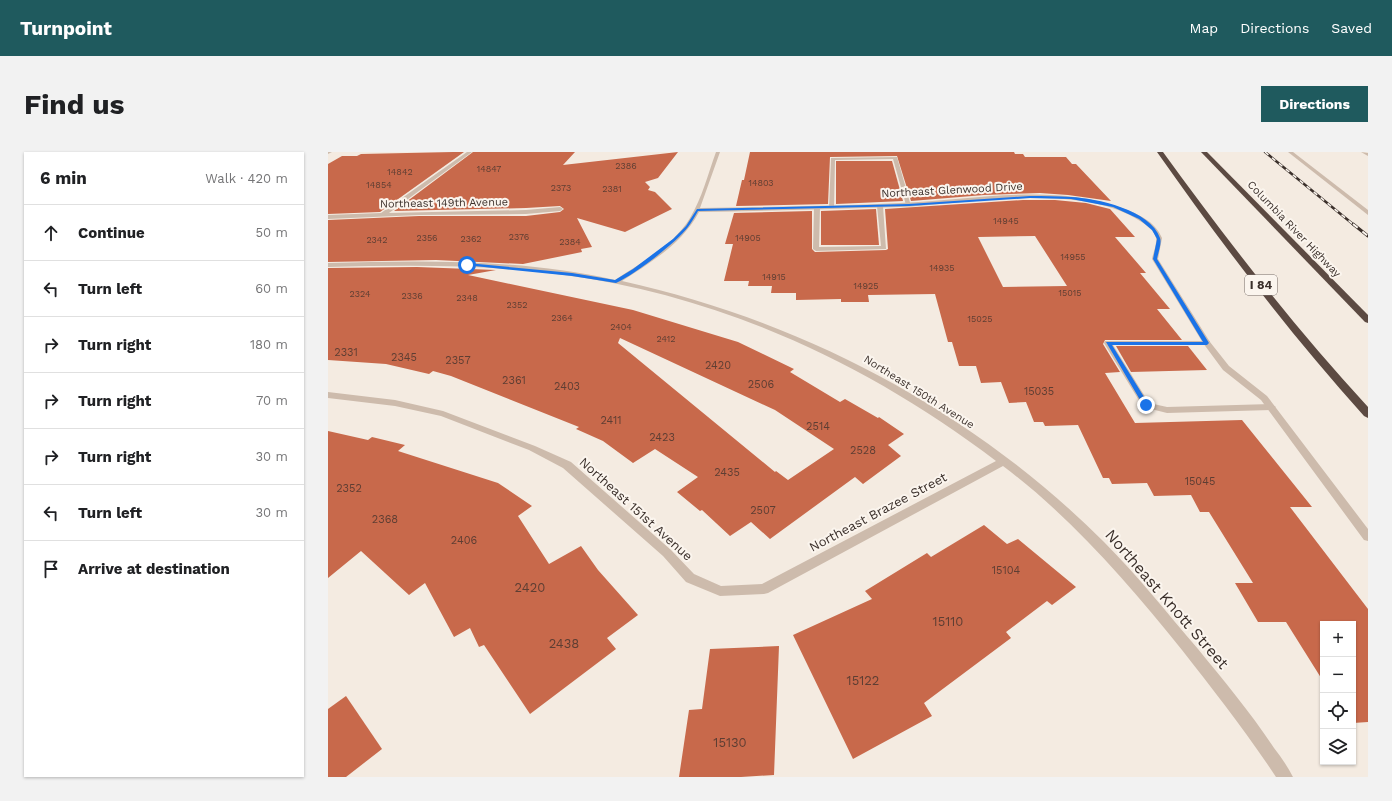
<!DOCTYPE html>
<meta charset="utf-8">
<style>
:root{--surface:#fff;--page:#f2f2f2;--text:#202124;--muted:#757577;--line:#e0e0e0;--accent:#1f5a5e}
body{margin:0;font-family:"Work Sans",sans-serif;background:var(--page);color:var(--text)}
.controls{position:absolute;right:12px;bottom:12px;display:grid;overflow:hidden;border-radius:0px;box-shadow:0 1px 3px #0004}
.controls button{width:36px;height:36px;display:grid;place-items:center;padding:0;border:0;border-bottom:1px solid var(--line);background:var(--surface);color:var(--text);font:20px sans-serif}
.stop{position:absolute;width:12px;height:12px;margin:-9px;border:3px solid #1a73e8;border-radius:50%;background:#fff}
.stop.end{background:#1a73e8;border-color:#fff;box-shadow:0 1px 4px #0008}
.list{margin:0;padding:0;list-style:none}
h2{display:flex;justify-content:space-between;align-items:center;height:52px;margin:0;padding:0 16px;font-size:17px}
h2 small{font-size:13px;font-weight:400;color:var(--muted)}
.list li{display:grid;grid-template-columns:26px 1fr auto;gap:12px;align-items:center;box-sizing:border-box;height:56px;padding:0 16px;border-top:1px solid var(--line)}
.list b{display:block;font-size:15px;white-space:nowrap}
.list em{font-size:13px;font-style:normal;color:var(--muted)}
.icon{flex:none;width:22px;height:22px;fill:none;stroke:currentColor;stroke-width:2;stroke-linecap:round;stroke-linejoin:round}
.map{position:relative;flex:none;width:1040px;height:625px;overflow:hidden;border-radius:0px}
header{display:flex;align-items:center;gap:24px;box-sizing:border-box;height:56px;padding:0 20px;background:var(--accent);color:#fff}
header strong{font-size:19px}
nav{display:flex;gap:22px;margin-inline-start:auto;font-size:14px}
.intro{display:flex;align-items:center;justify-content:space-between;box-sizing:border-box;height:96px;padding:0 24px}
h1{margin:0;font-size:28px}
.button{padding:10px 18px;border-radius:0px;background:var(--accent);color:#fff;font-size:14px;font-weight:700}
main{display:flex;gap:24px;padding:0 24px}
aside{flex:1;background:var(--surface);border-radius:0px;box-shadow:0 1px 3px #0004}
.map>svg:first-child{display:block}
.building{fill:#c8694b;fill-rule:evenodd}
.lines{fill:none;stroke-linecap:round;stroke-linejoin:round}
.service{fill:#cdbbac;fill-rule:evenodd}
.minor{fill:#cdbbac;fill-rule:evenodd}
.motorway{fill:#5c4a42;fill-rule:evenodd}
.rail-far1-casing{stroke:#3b302b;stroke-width:2.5}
.rail-casing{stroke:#3b302b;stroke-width:3}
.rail-far1{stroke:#fbf5ee;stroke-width:1.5;stroke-dasharray:4.5;stroke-linecap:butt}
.rail{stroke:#fbf5ee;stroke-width:2;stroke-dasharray:6;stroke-linecap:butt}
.route{fill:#1a73e8}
.labels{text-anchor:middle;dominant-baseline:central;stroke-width:4;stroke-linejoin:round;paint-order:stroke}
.far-number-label{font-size:9px;fill:#5e3e33}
.far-street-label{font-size:11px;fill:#3b302b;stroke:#fbf5ee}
.number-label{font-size:11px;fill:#5e3e33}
.shield{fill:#fbf5ee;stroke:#756b66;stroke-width:1}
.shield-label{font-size:12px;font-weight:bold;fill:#3b302b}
.street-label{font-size:13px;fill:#3b302b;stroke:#fbf5ee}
.near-number-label{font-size:13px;fill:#5e3e33}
.near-street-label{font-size:16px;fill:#3b302b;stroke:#fbf5ee}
</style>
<header>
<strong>Turnpoint</strong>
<nav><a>Map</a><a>Directions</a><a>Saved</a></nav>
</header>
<div class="intro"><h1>Find us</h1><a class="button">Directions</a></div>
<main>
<aside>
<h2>6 min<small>Walk · 420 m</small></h2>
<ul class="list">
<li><svg class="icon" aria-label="ahead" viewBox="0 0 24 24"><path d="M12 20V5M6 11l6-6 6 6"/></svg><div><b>Continue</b></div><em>50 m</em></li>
<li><svg class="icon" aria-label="left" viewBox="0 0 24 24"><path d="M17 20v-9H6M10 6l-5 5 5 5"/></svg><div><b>Turn left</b></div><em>60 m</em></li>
<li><svg class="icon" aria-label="right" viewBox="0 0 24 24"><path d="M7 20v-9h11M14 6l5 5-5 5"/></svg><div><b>Turn right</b></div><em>180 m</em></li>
<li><svg class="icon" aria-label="right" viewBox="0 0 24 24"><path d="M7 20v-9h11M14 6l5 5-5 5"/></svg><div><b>Turn right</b></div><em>70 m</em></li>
<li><svg class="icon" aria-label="right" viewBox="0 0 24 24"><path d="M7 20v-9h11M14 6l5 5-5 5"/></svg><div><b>Turn right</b></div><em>30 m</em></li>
<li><svg class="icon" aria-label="left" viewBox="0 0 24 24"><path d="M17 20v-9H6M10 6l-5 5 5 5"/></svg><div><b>Turn left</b></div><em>30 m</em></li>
<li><svg class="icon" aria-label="arrive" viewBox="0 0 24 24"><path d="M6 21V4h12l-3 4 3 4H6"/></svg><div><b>Arrive at destination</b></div></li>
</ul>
</aside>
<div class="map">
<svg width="1040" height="625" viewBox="0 0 1040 625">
<rect width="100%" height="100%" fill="#f4ebe1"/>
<!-- building -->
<g class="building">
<polygon points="125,0 136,0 52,60 0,62 0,12 14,4 29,4 33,2"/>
<polygon points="145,0 247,0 235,13 350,0 330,26 317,30 322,35 320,38 327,40 344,57 297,80 249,66 264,95 253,97 254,100 195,112 108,108 0,110 0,68 91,64 198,64 232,60 236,57 232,54 198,56 66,59"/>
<polygon points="422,0 686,0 687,2 695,2 697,5 738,5 744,12 748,12 783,49 740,43 712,41 656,43 583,49 569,4 502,5 500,52 408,54 414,28 416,28"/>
<polygon points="508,9 564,9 575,49 508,52"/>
<path d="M695,48H727L758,51L782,57L807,85H787L818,121H812L842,157H829L854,188H777L775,192L792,220L777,221L807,271L914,268L984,355H962L1040,457V570L1025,571V472H995V529L958,470H930L907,431H925L881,360H872L863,343L826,344L819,331L784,332L781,326H775L750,273L717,274L715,270H706L698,250L681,251L673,230L653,231L648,214H631L624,190H620L607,142L540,143L541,150H513V147L468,148V141H443L444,134H420L421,129H396L405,92H397L406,61L484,59V97L487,100L558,98L560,97L557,57ZM707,84L739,134L675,135L650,85Z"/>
<polygon points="548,57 551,93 493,93 493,59"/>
<path d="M89,115L168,118L140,123L305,158L410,190L466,217L462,220L512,250L517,247L550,266L551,265L576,282L560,293L573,304L535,332L527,325L442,387L423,370L402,384L374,358L372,359L349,340L370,325L327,297L305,311L275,289L248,277L251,275L123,224L105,219L101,222L58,212L0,208V116ZM292,186L447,258L506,297L460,328L448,319L447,320L290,191Z"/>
<polygon points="788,194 860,194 879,218 803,220"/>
<polygon points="0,279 40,288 44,285 77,293 70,299 170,331 204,354 190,364 221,412 253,394 270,418 310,463 279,486 288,497 202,562 156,493 151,495 142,476 126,485 97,431 81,443 33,399 0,426"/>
<polygon points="656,373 679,392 690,387 748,435 724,453 719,449 678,480 683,486 596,551 604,564 525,607 465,483 544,447 537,439 599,401 603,405"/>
<polygon points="451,494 446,623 413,625 351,625 361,558 374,557 382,497"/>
<polygon points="18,544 54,597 18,625 0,625 0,557"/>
</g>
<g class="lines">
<!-- service -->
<g class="service">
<polygon points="960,0 965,0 1040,58 1040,63"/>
<polygon points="569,5 583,54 578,53 565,7 507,8 506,56 501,57 503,6"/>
<polygon points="552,52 555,54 558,97 488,99 485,97 486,56 489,54 492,56 491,95 553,94 549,54"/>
<polygon points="777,189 882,189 882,193 785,193 821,251 839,255 943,252 948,255 943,258 839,261 815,255 776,191"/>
</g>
<!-- minor -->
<g class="minor">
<polygon points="0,0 4,0 0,2"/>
<polygon points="139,0 144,0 61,61 198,58 232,55 235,57 232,59 198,62 91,63 0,67 0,63 53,61"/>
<path d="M388,0H392L372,56C439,55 506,54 572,51C646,48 723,31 794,56C810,62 827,69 834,86L830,107L882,190L901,214L939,244L1040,377V389L1036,388L933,248L895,218L875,191L824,107C825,101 829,93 828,86C827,79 818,73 812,69C752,30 640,52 571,55C504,57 437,59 371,60C354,92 323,110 294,129C475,169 645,259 776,390C810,424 839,461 870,497C896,529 923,561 946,596C953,605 960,615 965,625H948C919,581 887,540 854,498C800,431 744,366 675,314L440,441L436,442L392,444L358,430L335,404L235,316L201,298L113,264L67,254L0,246V240L67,248L115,259L207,294L243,310L343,398L366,422L393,434L434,432L668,309C542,213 394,144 236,123C158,112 79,113 0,115V111C96,108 193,107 287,128C314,110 345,94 362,66C374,46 380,22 388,0Z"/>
<polygon points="1033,0 1040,1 1040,4"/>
</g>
<!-- motorway -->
<g class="motorway">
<path d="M829,0H835C899,88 966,175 1040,255V266L1036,264C962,182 893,91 829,0Z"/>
<polygon points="873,0 879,0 1040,163 1040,171 1037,170"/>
</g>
<defs>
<polyline id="rail-far1" points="937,0 1026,73"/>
<polyline id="rail" points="1025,72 1040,84"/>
</defs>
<!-- rail-far1 casing -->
<use href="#rail-far1" class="rail-far1-casing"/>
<!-- rail casing -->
<use href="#rail" class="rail-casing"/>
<!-- rail-far1 -->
<use href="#rail-far1" class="rail-far1"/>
<!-- rail -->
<use href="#rail" class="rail"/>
</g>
<!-- route -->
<path class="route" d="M702,44C716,44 729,44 743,45C768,46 823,58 832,86C834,91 830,101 829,107L881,191L879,193H784L821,253L820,255L815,253L778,190H875L825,107L829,87L824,78L811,67L785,55L743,47L702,46L581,54L370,59C367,64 364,70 360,75C348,91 306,123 288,131L244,124L137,113L139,111L244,121L287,128L305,117L345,87L358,74L369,57L581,52Z"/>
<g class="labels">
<!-- far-number labels -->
<g class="far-number-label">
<text x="298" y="14">2386</text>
<text x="161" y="17">14847</text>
<text x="72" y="20">14842</text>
<text x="433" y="31">14803</text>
<text x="51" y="33">14854</text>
<text x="233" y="36">2373</text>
<text x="284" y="37">2381</text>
<text x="678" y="69">14945</text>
<text x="191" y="85">2376</text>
<text x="99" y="86">2356</text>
<text x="420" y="86">14905</text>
<text x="143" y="87">2362</text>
<text x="49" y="88">2342</text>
<text x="242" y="90">2384</text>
<text x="745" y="105">14955</text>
<text x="614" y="116">14935</text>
<text x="446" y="125">14915</text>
<text x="538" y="134">14925</text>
<text x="742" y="141">15015</text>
<text x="32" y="142">2324</text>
<text x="84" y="144">2336</text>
<text x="139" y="146">2348</text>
<text x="189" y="153">2352</text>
<text x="234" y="166">2364</text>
<text x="652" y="167">15025</text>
<text x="293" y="175">2404</text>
<text x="338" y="187">2412</text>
</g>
<!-- far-street labels -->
<g class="far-street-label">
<text transform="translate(624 38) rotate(-3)">Northeast Glenwood Drive</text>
<text transform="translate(116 51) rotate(-1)">Northeast 149th Avenue</text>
<text transform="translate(966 77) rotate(46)">Columbia River Highway</text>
<text transform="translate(591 240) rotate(32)">Northeast 150th Avenue</text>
</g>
<!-- number labels -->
<g class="number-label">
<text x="18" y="200">2331</text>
<text x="76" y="205">2345</text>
<text x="130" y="208">2357</text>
<text x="390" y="213">2420</text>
<text x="186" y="228">2361</text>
<text x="433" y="232">2506</text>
<text x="239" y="234">2403</text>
<text x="711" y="239">15035</text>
<text x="283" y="268">2411</text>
<text x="490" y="274">2514</text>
<text x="334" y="285">2423</text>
<text x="535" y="298">2528</text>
<text x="399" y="320">2435</text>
<text x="872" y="329">15045</text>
<text x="21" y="336">2352</text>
<text x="435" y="358">2507</text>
<text x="57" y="367">2368</text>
<text x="136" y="388">2406</text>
<text x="678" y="418">15104</text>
</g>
<!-- shield labels -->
<rect class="shield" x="917" y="123" width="32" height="20" rx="3"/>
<g class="shield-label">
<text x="933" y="133">I 84</text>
</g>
<!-- street labels -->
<g class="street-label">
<text transform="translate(308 357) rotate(42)">Northeast 151st Avenue</text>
<text transform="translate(550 360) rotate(-28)">Northeast Brazee Street</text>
</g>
<!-- near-number labels -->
<g class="near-number-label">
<text x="202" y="435">2420</text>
<text x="620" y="469">15110</text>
<text x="236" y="491">2438</text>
<text x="535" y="528">15122</text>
<text x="402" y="590">15130</text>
</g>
<!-- near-street labels -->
<g class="near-street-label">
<text transform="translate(839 447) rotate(49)">Northeast Knott Street</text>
</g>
</g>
</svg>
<div class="controls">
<button>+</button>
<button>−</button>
<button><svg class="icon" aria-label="locate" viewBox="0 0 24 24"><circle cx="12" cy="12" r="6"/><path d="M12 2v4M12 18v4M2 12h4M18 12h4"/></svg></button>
<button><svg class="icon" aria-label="layers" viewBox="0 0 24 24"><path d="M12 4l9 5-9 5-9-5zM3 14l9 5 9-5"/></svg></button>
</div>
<div class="stop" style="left:139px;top:113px"></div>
<div class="stop end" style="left:818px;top:253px"></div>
</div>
</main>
